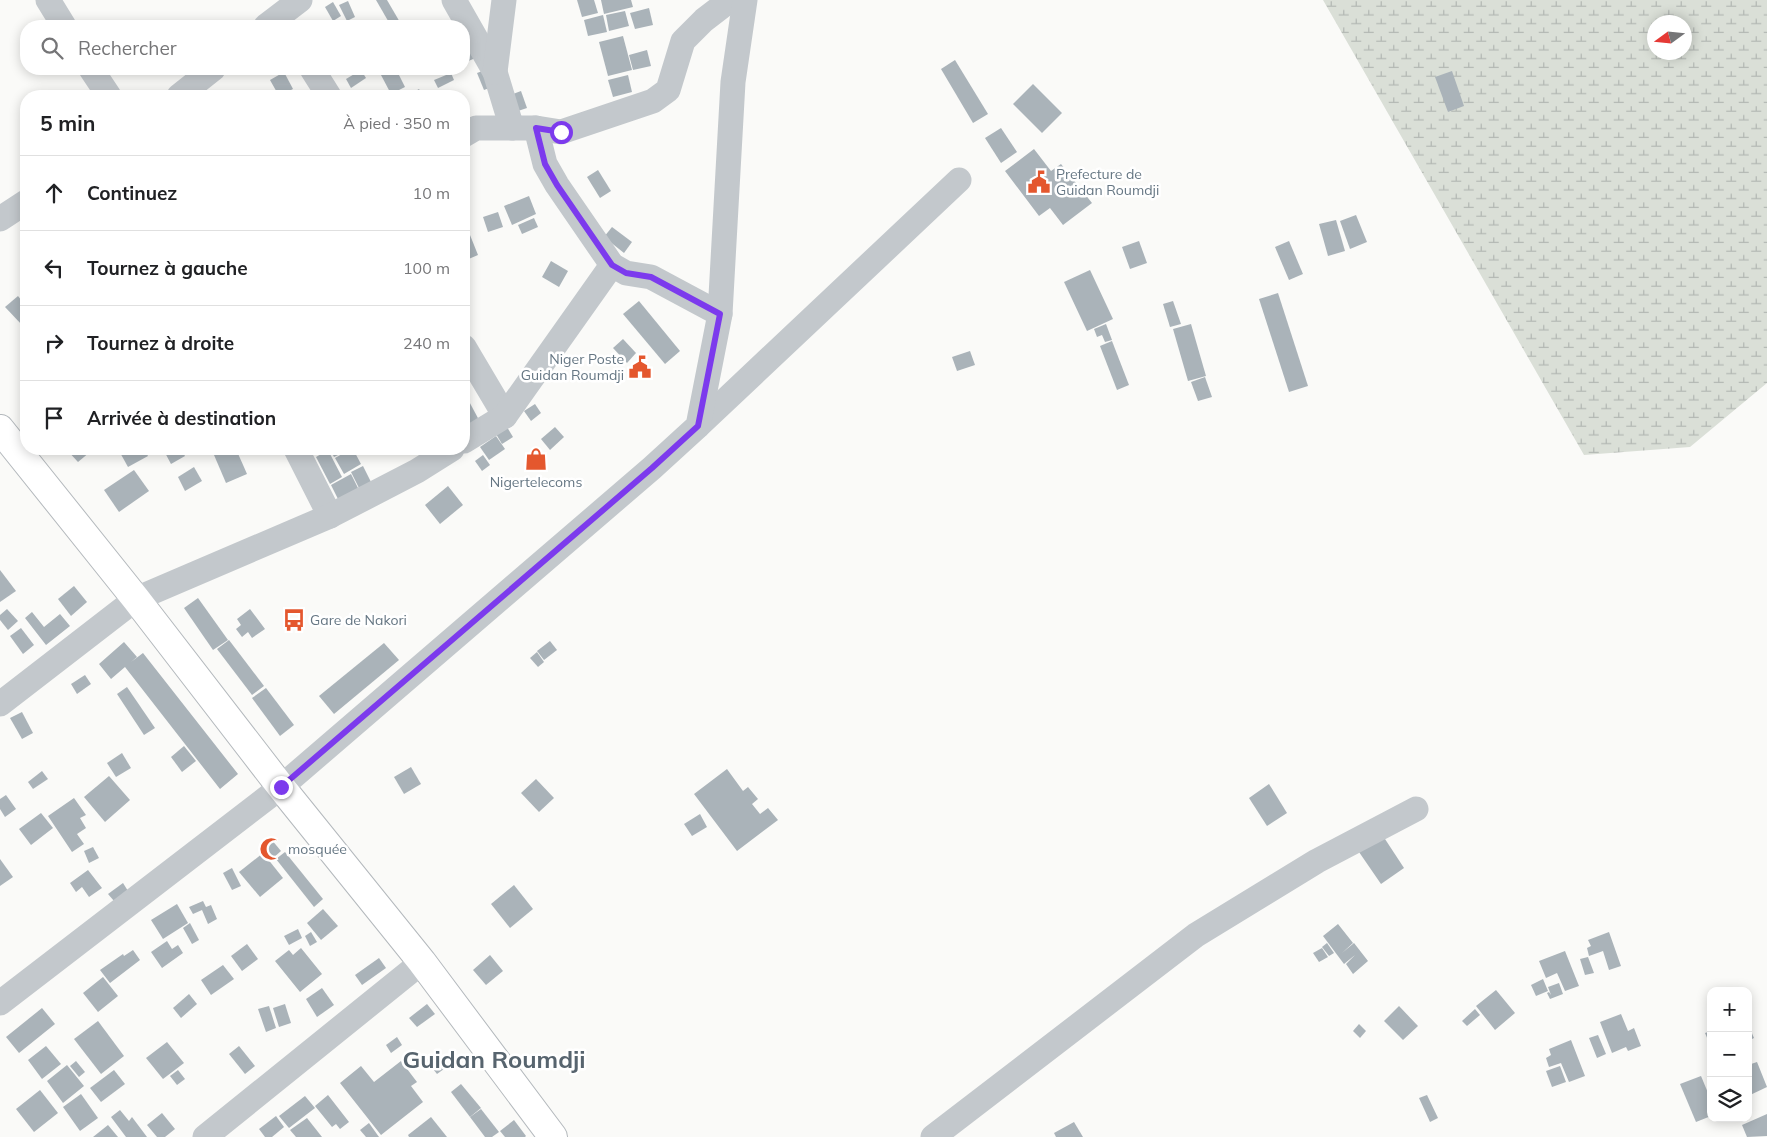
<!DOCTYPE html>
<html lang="fr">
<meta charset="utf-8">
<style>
:root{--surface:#fff;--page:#f6f6f6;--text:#202124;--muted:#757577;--line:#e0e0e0}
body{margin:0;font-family:Mulish,sans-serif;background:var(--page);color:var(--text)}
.controls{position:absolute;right:15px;bottom:15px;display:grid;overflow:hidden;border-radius:10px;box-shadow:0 2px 12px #0003}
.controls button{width:45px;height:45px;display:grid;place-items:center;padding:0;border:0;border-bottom:1px solid var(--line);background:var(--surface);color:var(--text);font:25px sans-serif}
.compass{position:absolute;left:1647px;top:15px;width:45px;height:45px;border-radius:50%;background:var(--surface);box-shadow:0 2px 12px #0003;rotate:255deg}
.stop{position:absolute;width:15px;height:15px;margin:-11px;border:4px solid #7c3aed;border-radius:50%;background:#fff}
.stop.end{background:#7c3aed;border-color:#fff;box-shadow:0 1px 5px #0008}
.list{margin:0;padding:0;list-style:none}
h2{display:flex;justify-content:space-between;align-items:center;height:65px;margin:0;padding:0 20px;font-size:21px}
h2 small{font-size:16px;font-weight:400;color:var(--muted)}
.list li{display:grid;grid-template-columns:32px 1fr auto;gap:15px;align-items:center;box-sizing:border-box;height:75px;padding:0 20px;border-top:1px solid var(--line)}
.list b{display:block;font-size:19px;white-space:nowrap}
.list em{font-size:16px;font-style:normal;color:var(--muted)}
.icon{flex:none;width:28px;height:28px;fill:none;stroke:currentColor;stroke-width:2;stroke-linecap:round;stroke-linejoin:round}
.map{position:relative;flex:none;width:1767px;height:1137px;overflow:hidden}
.search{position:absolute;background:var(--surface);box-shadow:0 2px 12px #0003;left:20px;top:20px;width:450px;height:55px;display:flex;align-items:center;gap:12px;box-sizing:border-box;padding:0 18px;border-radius:20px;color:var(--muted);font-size:19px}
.panel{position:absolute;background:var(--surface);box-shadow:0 2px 12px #0003;left:20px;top:90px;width:450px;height:365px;border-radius:20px}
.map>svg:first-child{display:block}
.wetland{fill:url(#wetland-marsh);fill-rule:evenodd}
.building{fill:#aab3b9}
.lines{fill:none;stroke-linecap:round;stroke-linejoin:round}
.highway-casing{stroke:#b4b9bd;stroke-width:30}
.minor{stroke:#c3c8cc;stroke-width:25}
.highway{stroke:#fff;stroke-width:28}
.route{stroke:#7c3aed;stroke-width:6}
.labels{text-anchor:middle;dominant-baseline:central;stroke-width:5;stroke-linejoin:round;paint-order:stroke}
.poi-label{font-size:14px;fill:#657683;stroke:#fff;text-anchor:start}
.town-label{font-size:24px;font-weight:bold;fill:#57646e;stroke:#fff}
</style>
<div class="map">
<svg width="1767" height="1137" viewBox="0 0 1767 1137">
<defs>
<pattern id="wetland-marsh" width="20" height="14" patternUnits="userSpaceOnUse" patternTransform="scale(1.25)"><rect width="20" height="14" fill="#dadfd7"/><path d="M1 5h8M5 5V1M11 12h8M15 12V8" fill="none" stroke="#b4b9b4"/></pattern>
</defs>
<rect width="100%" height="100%" fill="#fafaf8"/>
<!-- wetland -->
<path class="wetland" d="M1323,0H1767V383L1690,447L1584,455ZM1654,22H1684V52H1654Z"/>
<!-- building -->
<g class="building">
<polygon points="376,0 387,0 401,24 397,26 391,26"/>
<polygon points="577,0 594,0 598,13 582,17"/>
<polygon points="601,0 631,0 633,7 604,14"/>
<polygon points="348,1 355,17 347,21 339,5"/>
<polygon points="333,2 341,16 333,21 325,7"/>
<polygon points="649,8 653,25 635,29 630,13"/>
<polygon points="625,11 629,26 609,31 606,15"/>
<polygon points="603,15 607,32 588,36 584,20"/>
<polygon points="354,20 359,26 348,26 347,25"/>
<polygon points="623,36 632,70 608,76 599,42"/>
<polygon points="472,40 478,57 466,62 464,56 464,43"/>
<polygon points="647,50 651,66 633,70 629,55"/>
<polygon points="955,60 988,114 973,123 941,69"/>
<polygon points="394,69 396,69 405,87 391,94 381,75"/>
<polygon points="361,70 366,78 351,88 346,79"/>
<polygon points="485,70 492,87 484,90 477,73"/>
<polygon points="1452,71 1464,106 1448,112 1435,77"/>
<polygon points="284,72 293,89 279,96 270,80"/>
<polygon points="451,73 454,80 438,88 434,80"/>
<polygon points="628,75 632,92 613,97 608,80"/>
<polygon points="1033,84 1062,113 1042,133 1013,104"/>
<polygon points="419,89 423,96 414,96 412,93"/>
<polygon points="521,91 527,108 518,111 513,94"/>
<polygon points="1001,128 1017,152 1001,163 985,138"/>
<polygon points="1034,149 1051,171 1061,164 1092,203 1063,225 1050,208 1039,216 1005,171"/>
<polygon points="598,170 611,191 600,198 587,177"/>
<polygon points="529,196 536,214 512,225 504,206"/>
<polygon points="498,212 503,227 488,232 483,217"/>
<polygon points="1356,215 1367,242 1350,249 1340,221"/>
<polygon points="534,218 538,227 522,234 518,225"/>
<polygon points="1336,220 1345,251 1328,256 1319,224"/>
<polygon points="612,227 632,242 624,253 604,237"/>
<polygon points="470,235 478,255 464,261 464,237"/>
<polygon points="1139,241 1147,263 1130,269 1122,247"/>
<polygon points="1289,241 1303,274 1289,280 1275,247"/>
<polygon points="551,261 568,271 559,287 542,277"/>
<polygon points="1090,270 1113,319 1087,331 1064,282"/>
<polygon points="1278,293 1308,386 1289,392 1259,299"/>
<polygon points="18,296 26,306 26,321 22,325 5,307"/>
<polygon points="639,301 680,351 665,364 623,314"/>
<polygon points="1173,301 1181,324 1170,327 1163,304"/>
<polygon points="1106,324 1112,340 1105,342 1102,335 1097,337 1094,329"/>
<polygon points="1191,324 1206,376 1188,381 1173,329"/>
<polygon points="623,339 636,353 627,363 613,348"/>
<polygon points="1112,341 1129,385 1117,390 1100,346"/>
<polygon points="970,351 975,365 957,371 952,357"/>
<polygon points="1205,377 1212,397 1198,401 1191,382"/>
<polygon points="464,392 479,420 465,428 464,426"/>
<polygon points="535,404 541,413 531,421 524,411"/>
<polygon points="507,427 513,437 502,444 496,434"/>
<polygon points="555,427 564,437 550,450 541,439"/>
<polygon points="496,436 505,449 489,460 480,447"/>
<polygon points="66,449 87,449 90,452 78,462"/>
<polygon points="118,449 144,449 148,456 128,467"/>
<polygon points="163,449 181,449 185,456 171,464"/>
<polygon points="229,449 236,449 247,474 226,483 214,455"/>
<polygon points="330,449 350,449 334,457"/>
<polygon points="351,449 353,449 361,464 344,474 335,458"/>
<polygon points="328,450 342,477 330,484 316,457"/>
<polygon points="483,455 490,465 482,471 475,461"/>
<polygon points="363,466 371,482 359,488 351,472"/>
<polygon points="194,467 202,481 185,491 178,477"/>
<polygon points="134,470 149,491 119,512 104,490"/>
<polygon points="351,474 359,490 339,501 331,485"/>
<polygon points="448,486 463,505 440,524 425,505"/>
<polygon points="0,570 16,591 0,602"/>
<polygon points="74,586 87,602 71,616 58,599"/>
<polygon points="198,598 228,640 213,650 184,608"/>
<polygon points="7,609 18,621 8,630 0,620 0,615"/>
<polygon points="250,609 265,629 252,638 248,632 242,637 236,629 241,625 237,619"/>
<polygon points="32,612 44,627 60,614 70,626 46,645 25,618"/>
<polygon points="21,628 34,645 23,654 10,636"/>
<polygon points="229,640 264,686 252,695 217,649"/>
<polygon points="550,641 557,650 544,660 537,651"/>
<polygon points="124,642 137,657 131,662 143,653 238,774 220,789 125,667 111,679 99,664"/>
<polygon points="384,643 399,660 334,714 319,696"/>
<polygon points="537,652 544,662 538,667 530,658"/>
<polygon points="85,675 91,684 77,694 71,684"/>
<polygon points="127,687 155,728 144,735 117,694"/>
<polygon points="266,688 294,725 280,736 252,698"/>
<polygon points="22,712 33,733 22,739 10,718"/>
<polygon points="184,746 196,761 182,772 171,757"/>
<polygon points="122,753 131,768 116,777 107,763"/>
<polygon points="411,767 421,784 404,794 394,777"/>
<polygon points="727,769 743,791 748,787 758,799 752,804 760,814 768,808 778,820 737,851 694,794"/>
<polygon points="42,771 48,779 33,789 28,782"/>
<polygon points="109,776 130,800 105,822 84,797"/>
<polygon points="536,779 554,798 539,812 521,793"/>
<polygon points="1269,784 1287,813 1267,826 1249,798"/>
<polygon points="6,795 16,809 5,817 0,809 0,799"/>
<polygon points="74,798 86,815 80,818 86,828 77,834 84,844 72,852 48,816"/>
<polygon points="41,813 53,828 31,845 19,829"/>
<polygon points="700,814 707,827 692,836 684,824"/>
<polygon points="1383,836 1404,868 1381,884 1359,852"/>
<polygon points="271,839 281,851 272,859 261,846"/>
<polygon points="93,847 99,858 89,863 84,851"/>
<polygon points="285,852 323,899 314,907 276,859"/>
<polygon points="263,853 283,878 260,897 239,872"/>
<polygon points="0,859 13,877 0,886"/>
<polygon points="232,868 241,886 232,890 223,873"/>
<polygon points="88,870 102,888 89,897 82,887 76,892 70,883"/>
<polygon points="123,883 128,891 114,901 108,894"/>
<polygon points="514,885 533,909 510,928 491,904"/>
<polygon points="203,901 206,907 211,905 217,919 208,924 202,910 193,914 189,907"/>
<polygon points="177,904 188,923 163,939 151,920"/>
<polygon points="323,909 338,926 321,940 307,923"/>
<polygon points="190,923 199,940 192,944 183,928"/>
<polygon points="1338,924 1353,943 1342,953 1354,943 1368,961 1353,974 1346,964 1355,955 1344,964 1323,936"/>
<polygon points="298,929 302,938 289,945 284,936"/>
<polygon points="311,932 317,942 310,946 305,936"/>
<polygon points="1609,932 1621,966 1609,970 1603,951 1589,956 1587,948 1591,946 1588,940"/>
<polygon points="167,941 172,949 178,945 183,953 162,968 151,952"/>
<polygon points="1327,943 1334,953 1329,956 1322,947"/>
<polygon points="247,944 258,959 242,971 231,956"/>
<polygon points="301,948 322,974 300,992 275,961 289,950 293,955"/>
<polygon points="1322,948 1328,957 1319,962 1313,953"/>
<polygon points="133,950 140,960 110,983 100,970 123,954 124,956"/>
<polygon points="1565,951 1579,986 1565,991 1557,973 1546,978 1539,961"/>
<polygon points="490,955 503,971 486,985 473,970"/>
<polygon points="1588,957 1594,973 1585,975 1580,959"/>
<polygon points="379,958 386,968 362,985 355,975"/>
<polygon points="223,965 234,979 211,995 201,980"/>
<polygon points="103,977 118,996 98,1012 83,993"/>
<polygon points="1543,979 1548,991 1536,996 1531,985"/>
<polygon points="1559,983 1563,994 1550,999 1547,993 1549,992 1551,995 1548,987"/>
<polygon points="322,988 334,1005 317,1017 306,999"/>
<polygon points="1496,990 1515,1013 1495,1030 1476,1006"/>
<polygon points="189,994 197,1004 181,1018 173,1008"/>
<polygon points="285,1004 291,1023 279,1027 273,1008"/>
<polygon points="427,1004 435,1014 417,1027 409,1018"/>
<polygon points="269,1006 276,1028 266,1032 258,1009"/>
<polygon points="1399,1006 1418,1026 1403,1040 1384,1021"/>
<polygon points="42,1008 55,1024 19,1053 6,1037"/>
<polygon points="1475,1009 1480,1015 1467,1026 1462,1021"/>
<polygon points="1621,1014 1628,1031 1634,1028 1641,1046 1628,1051 1626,1047 1612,1053 1600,1022"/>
<polygon points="98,1021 124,1056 101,1074 74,1039"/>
<polygon points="1359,1024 1366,1031 1360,1038 1353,1031"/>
<polygon points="1748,1024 1754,1038 1748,1041"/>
<polygon points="1711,1031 1711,1047 1705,1033"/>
<polygon points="1598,1035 1606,1054 1597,1058 1589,1038"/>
<polygon points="397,1037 402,1045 391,1053 386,1045"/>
<polygon points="1571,1040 1585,1076 1569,1082 1561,1063 1549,1067 1546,1058 1551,1055 1549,1049"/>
<polygon points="167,1042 184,1063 163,1079 146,1058"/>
<polygon points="46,1046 61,1064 42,1079 28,1060"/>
<polygon points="239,1046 255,1066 245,1074 229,1054"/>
<polygon points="437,1052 448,1066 437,1074 426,1060"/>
<polygon points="76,1061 85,1072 79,1077 70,1066"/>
<polygon points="401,1061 417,1082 411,1086 423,1102 381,1135 340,1083 361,1066 374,1082"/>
<polygon points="1757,1062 1767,1087 1748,1096 1748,1065"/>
<polygon points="67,1065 84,1086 63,1103 47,1081"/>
<polygon points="1560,1066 1566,1082 1552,1087 1546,1071"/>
<polygon points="114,1070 125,1084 101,1102 90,1088"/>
<polygon points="178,1070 185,1079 177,1085 170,1076"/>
<polygon points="1701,1076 1711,1100 1711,1116 1696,1122 1680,1084"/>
<polygon points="461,1084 481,1108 470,1117 451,1092"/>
<polygon points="40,1090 58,1113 34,1132 16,1109"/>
<polygon points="81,1094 98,1118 80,1131 63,1107"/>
<polygon points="328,1095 349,1122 340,1129 336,1124 332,1127 315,1106"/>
<polygon points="1427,1095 1438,1118 1430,1122 1419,1098"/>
<polygon points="305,1096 315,1108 289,1128 279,1116"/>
<polygon points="481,1109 499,1132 492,1137 485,1137 470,1117"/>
<polygon points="120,1110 129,1121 132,1117 147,1137 126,1137 111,1117"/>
<polygon points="162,1113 175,1129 165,1137 157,1137 147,1125"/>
<polygon points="1767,1114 1767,1136 1747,1137 1742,1125"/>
<polygon points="276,1116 284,1127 272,1137 265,1137 259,1129"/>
<polygon points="431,1117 447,1137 409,1137 408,1135"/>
<polygon points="307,1118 322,1137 296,1137 290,1130"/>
<polygon points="514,1120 526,1136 525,1137 505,1137 500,1131"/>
<polygon points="1074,1122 1083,1137 1056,1137 1054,1133"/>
<polygon points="369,1123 379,1137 366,1137 360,1130"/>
<polygon points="108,1125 118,1137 93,1137"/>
</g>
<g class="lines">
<defs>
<polyline id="highway" points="0,429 136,599 281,787 422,962 553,1137"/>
</defs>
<!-- highway casing -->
<use href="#highway" class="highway-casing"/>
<!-- minor -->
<g class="minor">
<polyline points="48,0 64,26"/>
<polyline points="454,0 495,72 512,128"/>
<polyline points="266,26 300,0"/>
<polyline points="91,69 109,96"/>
<polyline points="312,69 329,96"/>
<polyline points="495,72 504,0"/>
<polyline points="179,96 213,69"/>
<polyline points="536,128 545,164 557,185 612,265 626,273 651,277 720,314"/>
<polyline points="464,135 476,128 536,128 561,132 653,101 668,90 683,41 704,20 730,0"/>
<polyline points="0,219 26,202"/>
<polyline points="464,347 505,416"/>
<polyline points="698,426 959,180"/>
<polyline points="464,441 505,416 612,265"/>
<polyline points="296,449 330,516"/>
<polyline points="0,704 136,599 330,516 417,471 452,449"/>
<polyline points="0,1003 281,787 652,468 698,426 720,314 733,82 745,0"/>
<polyline points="205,1137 422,962"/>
<polyline points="933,1137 1196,935 1317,861 1416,809"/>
</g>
<!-- highway -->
<use href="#highway" class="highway"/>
</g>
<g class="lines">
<!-- route -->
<polyline class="route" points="281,787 652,468 698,426 720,314 651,277 626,273 612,265 557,185 545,164 536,128 561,132"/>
</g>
<!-- icons -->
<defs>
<symbol id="civic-bare" viewBox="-9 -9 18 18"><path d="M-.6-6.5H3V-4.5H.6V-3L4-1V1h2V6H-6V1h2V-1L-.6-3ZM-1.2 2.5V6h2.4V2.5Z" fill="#e4572e" stroke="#fff" stroke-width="2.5" paint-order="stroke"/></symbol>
<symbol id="shop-bare" viewBox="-9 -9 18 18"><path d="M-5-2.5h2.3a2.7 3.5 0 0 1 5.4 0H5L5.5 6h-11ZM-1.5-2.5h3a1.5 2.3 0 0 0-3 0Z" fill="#e4572e" stroke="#fff" stroke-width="2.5" paint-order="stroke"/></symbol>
<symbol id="bus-bare" viewBox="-9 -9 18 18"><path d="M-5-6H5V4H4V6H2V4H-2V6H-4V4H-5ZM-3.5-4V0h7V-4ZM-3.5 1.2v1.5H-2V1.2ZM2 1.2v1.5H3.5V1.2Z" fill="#e4572e" stroke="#fff" stroke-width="2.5" paint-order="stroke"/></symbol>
<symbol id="mosque-bare" viewBox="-9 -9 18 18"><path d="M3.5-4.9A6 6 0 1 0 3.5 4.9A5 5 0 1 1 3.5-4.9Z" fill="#e4572e" stroke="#fff" stroke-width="2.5" paint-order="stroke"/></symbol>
</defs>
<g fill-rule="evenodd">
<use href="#civic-bare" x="1023" y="166" width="32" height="32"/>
<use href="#civic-bare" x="624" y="351" width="32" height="32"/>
<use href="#shop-bare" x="520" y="443" width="32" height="32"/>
<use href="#bus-bare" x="278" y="604" width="32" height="32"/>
<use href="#mosque-bare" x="255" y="833" width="32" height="32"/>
</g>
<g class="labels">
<!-- poi labels -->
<g class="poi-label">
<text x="1056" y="174">Prefecture de<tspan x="1056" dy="16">Guidan Roumdji</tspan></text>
<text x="624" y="359" text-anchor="end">Niger Poste<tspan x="624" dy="16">Guidan Roumdji</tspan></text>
<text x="536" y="482" text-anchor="middle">Nigertelecoms</text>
<text x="310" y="620">Gare de Nakori</text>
<text x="288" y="849">mosquée</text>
</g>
<!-- town labels -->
<g class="town-label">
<text x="494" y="1059">Guidan Roumdji</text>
</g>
</g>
</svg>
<div class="controls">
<button>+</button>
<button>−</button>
<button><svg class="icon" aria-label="layers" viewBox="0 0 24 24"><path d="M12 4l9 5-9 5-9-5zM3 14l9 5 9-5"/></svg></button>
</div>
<svg class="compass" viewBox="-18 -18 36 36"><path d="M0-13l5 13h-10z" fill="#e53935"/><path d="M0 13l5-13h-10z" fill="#757577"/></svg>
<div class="stop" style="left:561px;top:132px"></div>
<div class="stop end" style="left:281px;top:787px"></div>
<div class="search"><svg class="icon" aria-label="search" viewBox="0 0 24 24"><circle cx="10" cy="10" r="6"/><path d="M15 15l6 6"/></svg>Rechercher</div>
<section class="panel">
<h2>5 min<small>À pied · 350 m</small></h2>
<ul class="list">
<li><svg class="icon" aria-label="ahead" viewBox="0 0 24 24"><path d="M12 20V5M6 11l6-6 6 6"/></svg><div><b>Continuez</b></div><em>10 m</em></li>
<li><svg class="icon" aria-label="left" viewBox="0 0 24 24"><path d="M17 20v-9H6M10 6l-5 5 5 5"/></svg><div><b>Tournez à gauche</b></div><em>100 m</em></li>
<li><svg class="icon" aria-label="right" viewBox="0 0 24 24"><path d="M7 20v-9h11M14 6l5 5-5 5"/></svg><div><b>Tournez à droite</b></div><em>240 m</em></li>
<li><svg class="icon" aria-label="arrive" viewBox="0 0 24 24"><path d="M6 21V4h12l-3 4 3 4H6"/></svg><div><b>Arrivée à destination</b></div></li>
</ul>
</section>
</div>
